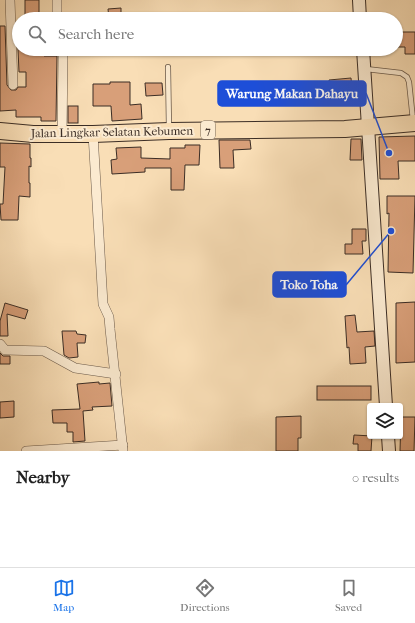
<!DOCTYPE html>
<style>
:root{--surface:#fff;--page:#f6f6f6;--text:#222;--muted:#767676;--line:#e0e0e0;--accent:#1a73e8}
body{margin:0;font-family:"IM FELL French Canon",serif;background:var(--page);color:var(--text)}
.controls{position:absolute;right:12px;bottom:12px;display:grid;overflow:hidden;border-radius:4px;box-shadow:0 1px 3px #0004}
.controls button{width:36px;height:36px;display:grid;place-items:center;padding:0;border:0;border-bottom:1px solid var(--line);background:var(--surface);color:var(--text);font:20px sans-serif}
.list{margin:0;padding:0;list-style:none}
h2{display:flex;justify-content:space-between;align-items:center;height:52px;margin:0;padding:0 16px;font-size:17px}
h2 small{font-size:13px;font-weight:400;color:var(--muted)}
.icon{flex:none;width:22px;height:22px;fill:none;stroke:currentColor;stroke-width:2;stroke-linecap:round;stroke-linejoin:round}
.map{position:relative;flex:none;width:415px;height:451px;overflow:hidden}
.search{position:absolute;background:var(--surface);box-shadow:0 1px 3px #0004;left:12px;right:12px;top:12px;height:44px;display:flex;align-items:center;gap:10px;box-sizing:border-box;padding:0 14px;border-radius:22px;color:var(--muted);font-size:15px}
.sheet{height:116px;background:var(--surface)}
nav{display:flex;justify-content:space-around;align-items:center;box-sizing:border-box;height:56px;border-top:1px solid var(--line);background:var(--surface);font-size:11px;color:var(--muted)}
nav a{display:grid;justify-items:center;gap:2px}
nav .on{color:var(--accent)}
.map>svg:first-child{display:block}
.building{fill:#d89f79;stroke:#3b2d25}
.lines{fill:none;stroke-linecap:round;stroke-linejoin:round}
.lane-casing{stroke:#6a5949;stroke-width:6}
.street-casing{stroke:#6a5949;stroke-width:10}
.secondary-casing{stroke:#3b2d25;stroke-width:14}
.highway-casing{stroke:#3b2d25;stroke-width:18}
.lane{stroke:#fbead0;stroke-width:4.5}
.street{stroke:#fbead0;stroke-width:9}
.secondary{stroke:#fbead0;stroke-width:12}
.highway{stroke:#f9deb6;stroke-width:16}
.labels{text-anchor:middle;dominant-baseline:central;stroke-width:4;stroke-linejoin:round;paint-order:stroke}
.shield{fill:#fbead0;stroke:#756658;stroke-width:1}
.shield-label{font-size:11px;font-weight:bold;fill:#3b2d25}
.street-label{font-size:12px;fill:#3b2d25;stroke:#fbead0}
.leader{fill:none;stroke:#1d4ed8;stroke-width:1.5}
.callout-dot{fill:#1d4ed8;stroke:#fbead0;stroke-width:1.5}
.callout{fill:#1d4ed8;stroke:#1d4ed8;stroke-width:1.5}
.callout-label{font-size:13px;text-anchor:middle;font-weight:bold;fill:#fff}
</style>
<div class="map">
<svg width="415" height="451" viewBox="0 0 415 451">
<rect width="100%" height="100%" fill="#f9deb6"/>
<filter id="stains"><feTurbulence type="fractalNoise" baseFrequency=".005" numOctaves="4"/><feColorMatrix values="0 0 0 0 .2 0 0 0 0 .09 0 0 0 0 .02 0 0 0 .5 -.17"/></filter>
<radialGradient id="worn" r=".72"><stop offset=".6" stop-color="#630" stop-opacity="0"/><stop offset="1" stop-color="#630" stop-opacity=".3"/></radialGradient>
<!-- building -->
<g class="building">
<rect x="25" y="0" width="14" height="19"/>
<polygon points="121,8 121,19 109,19 108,9"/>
<polygon points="0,26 5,26 7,85 11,90 16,90 18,87 26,87 26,72 19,72 17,27 19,27 19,49 44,49 44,56 57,56 56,121 41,121 41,117 16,117 16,110 0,111"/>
<polygon points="396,32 415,32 415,54 405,54 405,47 396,47"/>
<polygon points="351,78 352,89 344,89 344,100 331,99 329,80"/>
<polygon points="110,82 130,82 130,105 141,104 142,119 112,121 111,106 93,106 93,84 110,84"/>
<polygon points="145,83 162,83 163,95 146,96"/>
<rect x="68" y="106" width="10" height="17"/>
<polygon points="415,136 415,161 398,161 399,179 380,179 379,137"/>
<polygon points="351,139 361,139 362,160 350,160"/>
<polygon points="219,140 250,140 251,149 233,150 234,168 220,168"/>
<polygon points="0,143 30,144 30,158 31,158 31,167 29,166 29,183 30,183 30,197 19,196 18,220 1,220 0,204 3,204 5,167 0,167"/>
<polygon points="185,145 200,145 199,165 185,165 184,190 171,190 171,168 145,168 145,172 112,174 111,160 117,159 116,148 141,147 141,158 170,159 170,148 185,148"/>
<polygon points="387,196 415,196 413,273 388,272 389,213 387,214"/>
<polygon points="352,229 366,229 366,241 362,241 363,254 345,254 345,244 352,244"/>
<polygon points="415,302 415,362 396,363 396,303"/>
<polygon points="5,303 28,310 25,319 7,314 8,336 0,336 0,321"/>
<polygon points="355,315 357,332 374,331 375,346 365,347 366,363 350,364 349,347 347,348 345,316"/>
<polygon points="62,331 76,331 77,334 86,335 85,343 77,343 78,357 69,358 64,355"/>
<polygon points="0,353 3,356 10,356 10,364 0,364"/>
<polygon points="99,382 99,384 110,383 112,406 92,407 93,410 83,411 85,441 73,442 73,432 67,432 67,423 53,423 52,410 80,409 77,384"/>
<rect x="317" y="386" width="54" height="14"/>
<polygon points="14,401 14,417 0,418 0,402"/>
<polygon points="301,416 301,438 298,438 298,451 276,451 276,417"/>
<polygon points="401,417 415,417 414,451 400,451"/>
<polygon points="354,435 372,436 371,451 358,451 358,444 353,444"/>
</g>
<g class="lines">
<defs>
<g id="lane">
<polyline points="168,67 169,129"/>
<polyline points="366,69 401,73 407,77 409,82 413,120"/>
</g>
<g id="street">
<polyline points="10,0 13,85"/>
<polyline points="57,0 57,19"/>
<polyline points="60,49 63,55 62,134"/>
<polyline points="93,134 103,304 109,317 110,329 123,451"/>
<polyline points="0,344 5,350 44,351 75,368 116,374"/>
<polyline points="26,451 123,445"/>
</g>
<g id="secondary">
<polyline points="359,0 360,19"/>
<polyline points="363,49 386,406"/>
<polyline points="388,436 389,451"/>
</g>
<polyline id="highway" points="0,131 33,134 93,134 169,131 345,129 415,123"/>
</defs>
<!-- lane casing -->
<use href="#lane" class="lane-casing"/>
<!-- street casing -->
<use href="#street" class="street-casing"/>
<!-- secondary casing -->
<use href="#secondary" class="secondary-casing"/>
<!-- highway casing -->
<use href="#highway" class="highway-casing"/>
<!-- lane -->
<use href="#lane" class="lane"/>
<!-- street -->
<use href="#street" class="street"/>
<!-- secondary -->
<use href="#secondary" class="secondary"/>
<!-- highway -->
<use href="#highway" class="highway"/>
</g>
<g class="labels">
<!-- shield labels -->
<rect class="shield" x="201" y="121" width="14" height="18" rx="3"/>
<g class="shield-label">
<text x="208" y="130">7</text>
</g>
<!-- street labels -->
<g class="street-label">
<text transform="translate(112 132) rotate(-1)">Jalan Lingkar Selatan Kebumen</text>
</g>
</g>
<!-- callouts -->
<path class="leader" d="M389 153L366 93M391 231L346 285"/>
<g class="callout-dot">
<circle cx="389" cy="153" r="4"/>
<circle cx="391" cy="231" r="4"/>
</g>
<g class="callout">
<rect x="218" y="81" width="148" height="25" rx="4"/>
<rect x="273" y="272" width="73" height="25" rx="4"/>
</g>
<g class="callout-label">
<text x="292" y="98">Warung Makan Dahayu</text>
<text x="309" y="289">Toko Toha</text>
</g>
<rect width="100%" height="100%" filter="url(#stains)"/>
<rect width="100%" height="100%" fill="url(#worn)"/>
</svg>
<div class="controls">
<button><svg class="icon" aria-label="layers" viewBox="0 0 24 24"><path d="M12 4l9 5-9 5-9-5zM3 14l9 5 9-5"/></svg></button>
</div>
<div class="search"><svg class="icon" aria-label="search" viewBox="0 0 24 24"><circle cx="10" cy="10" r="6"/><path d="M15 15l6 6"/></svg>Search here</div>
</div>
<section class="sheet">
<h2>Nearby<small>0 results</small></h2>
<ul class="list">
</ul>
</section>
<nav>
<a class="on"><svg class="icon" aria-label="map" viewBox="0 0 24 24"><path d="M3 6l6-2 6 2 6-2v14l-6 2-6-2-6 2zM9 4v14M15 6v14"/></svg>Map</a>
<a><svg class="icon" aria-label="directions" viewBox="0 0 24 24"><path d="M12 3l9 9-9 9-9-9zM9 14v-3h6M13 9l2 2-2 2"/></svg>Directions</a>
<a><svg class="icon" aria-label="saved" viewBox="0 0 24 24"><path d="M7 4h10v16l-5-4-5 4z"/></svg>Saved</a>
</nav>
